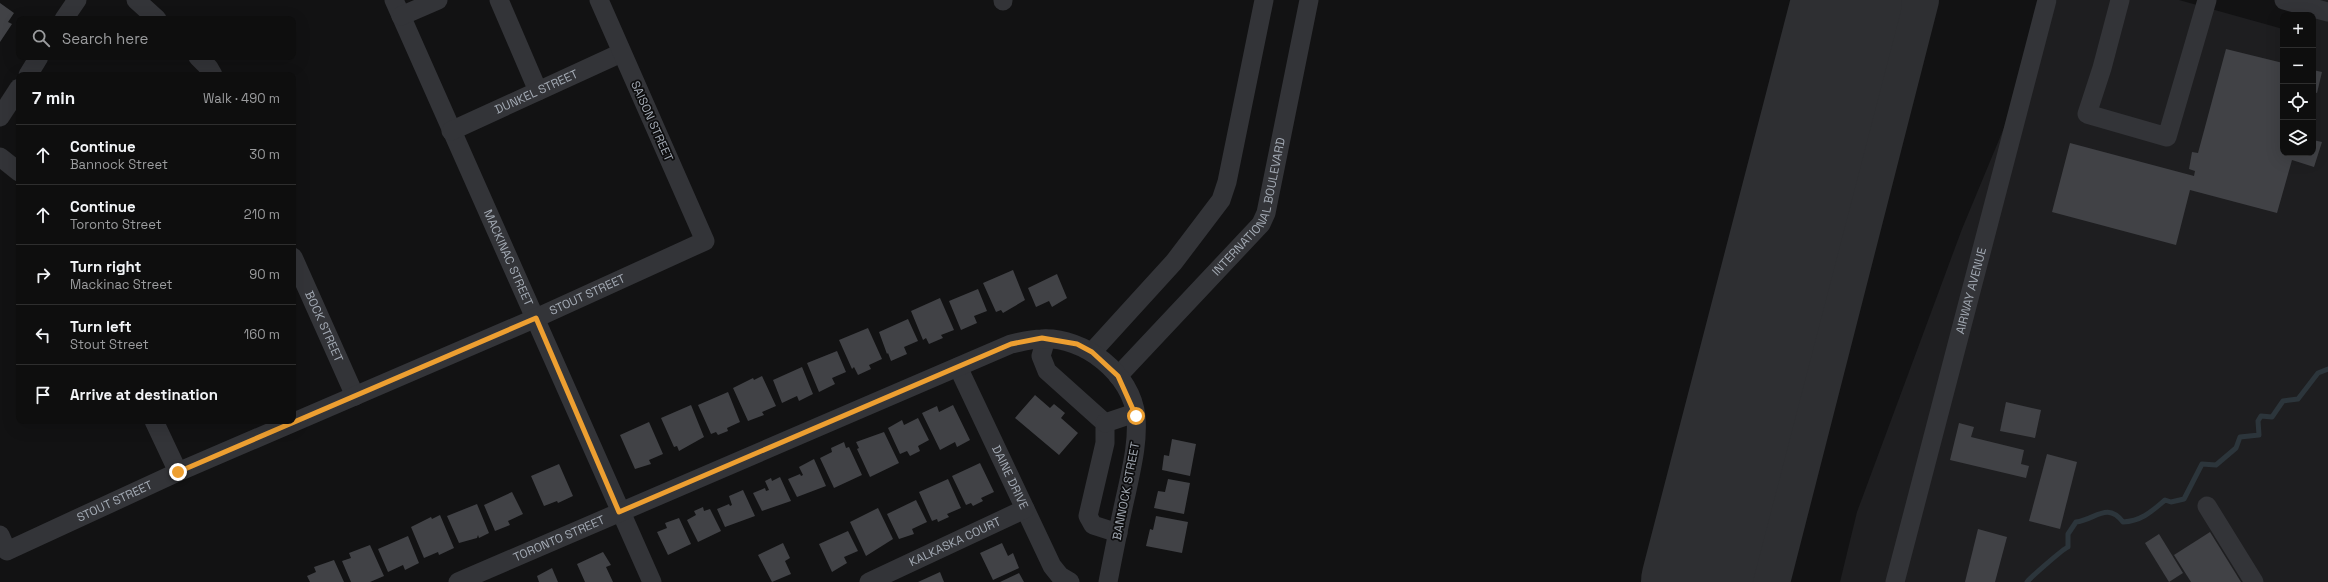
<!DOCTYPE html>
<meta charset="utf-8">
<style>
:root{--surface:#0e0e0e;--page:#171717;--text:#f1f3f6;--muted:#9b9c9e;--line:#2e2e2e}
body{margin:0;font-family:"Space Grotesk",sans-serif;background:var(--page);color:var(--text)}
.controls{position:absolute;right:12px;top:12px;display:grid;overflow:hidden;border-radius:8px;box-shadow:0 4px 16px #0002}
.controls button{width:36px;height:36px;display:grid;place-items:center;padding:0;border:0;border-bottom:1px solid var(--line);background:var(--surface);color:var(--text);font:20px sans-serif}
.stop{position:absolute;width:12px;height:12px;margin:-9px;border:3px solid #ed9f31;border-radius:50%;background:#fff}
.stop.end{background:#ed9f31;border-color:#fff;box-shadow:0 1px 4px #0008}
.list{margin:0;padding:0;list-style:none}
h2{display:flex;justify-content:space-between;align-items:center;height:52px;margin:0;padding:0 16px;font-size:17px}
h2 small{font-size:13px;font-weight:400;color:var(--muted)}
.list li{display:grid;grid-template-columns:26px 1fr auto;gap:12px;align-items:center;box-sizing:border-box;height:60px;padding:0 16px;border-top:1px solid var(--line)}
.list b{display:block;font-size:15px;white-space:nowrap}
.list p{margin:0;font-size:13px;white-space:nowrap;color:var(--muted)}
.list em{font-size:13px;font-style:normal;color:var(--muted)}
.icon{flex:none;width:22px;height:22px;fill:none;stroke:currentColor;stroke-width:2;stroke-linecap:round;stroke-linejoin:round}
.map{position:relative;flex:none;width:2328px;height:582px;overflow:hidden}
.search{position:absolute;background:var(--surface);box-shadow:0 4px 16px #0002;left:16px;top:16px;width:280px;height:44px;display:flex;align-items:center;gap:10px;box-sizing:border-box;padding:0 14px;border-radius:8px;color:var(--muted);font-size:15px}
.panel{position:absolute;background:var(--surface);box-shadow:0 4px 16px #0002;left:16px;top:72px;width:280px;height:352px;border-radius:8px}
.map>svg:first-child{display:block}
.built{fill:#1e1e20}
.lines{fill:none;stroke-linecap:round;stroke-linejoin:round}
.stream{stroke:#2c353b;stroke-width:5}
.taxiway{stroke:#2e2f32;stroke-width:44}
.runway{stroke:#2e2f32;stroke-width:110}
.building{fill:#414246}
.minor{stroke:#333438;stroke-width:19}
.route{stroke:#ed9f31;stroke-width:5}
.labels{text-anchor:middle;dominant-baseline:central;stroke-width:3.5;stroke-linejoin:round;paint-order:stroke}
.street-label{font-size:12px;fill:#a3aab4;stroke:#0d0d0e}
</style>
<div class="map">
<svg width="2328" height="582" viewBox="0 0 2328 582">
<rect width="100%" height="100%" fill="#121213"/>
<!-- built -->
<polygon class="built" points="2057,0 2179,0 2283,29 2283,153 2313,153 2313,15 2302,15 2306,0 2328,0 2328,582 1840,582 1857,512 1962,229"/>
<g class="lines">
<!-- stream -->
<path class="stream" d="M2027,582C2031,577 2063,549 2068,547V534L2076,522C2095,520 2107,501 2123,522C2142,521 2152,511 2165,500L2171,502L2184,499L2202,464L2216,465L2236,448L2240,437L2259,435L2258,421L2261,416L2272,417L2283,401L2298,399L2318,373L2328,369"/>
<!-- taxiway -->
<polyline class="taxiway" points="1768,582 1917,0"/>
<!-- runway -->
<polyline class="runway" points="1696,582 1847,0"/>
</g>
<!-- building -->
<g class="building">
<polygon points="0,3 14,13 8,22 12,24 0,42"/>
<polygon points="2226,49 2283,63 2283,153 2313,153 2313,140 2322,142 2314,167 2292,160 2277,213 2190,190 2176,245 2052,212 2070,143 2194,176 2195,171 2189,169 2192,152 2198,153"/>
<polygon points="2313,70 2322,72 2317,93 2313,92"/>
<polygon points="1013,270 1025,300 1003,313 1001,310 996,312 983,283"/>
<polygon points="1057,274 1067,298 1052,307 1049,301 1036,307 1028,288"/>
<polygon points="978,289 987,311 974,316 977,323 961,330 949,301"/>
<polygon points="940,298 954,330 941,335 943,338 929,344 926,338 923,340 911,311"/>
<polygon points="908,319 918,341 904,347 907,354 891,361 888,353 887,354 879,332"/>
<polygon points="868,328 882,359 869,365 871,369 858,375 854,367 852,369 839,340"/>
<polygon points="837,351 846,372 832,378 835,384 819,392 807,363"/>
<polygon points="802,367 813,394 799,401 797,396 782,403 773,380"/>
<polygon points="762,376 776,406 762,412 764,415 748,421 733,388 753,378 754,380"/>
<polygon points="728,392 740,422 727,428 728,431 718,435 716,432 711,434 698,405"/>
<polygon points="1035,395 1050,408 1054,404 1065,413 1061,418 1078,433 1059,455 1015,418"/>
<polygon points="2006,402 2041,410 2035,438 2000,431"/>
<polygon points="691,405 704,437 679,451 677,446 674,447 661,418"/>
<polygon points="953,405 970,440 957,447 955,442 940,450 922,413 937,406 939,412"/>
<polygon points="918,418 929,440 918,446 920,451 910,456 907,451 900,454 888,428 902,420 904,425"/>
<polygon points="649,422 663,454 649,460 651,464 635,469 620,435"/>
<polygon points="1959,423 1974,427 1971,437 2024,450 2021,464 2029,466 2026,478 1950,460"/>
<polygon points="884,432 899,463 870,477 857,449 859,448 856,442"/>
<polygon points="1172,439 1196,444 1190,476 1162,470 1164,455 1169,456"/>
<polygon points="844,442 846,448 849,447 862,475 834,488 820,458 832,452 831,448"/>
<polygon points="2047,454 2077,462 2060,529 2029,521"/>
<polygon points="814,459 826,486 797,497 788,479 800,474 801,476 803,475 799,467"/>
<polygon points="980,463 994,492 981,498 983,501 973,506 971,503 966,505 952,476"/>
<polygon points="559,464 573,496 558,503 557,501 544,506 531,476"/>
<polygon points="780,477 791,501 762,511 753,493 765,488 766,491 769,490 765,481 771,478 772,481"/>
<polygon points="948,479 961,508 947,514 949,517 938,522 937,519 932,521 919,492"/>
<polygon points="1168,479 1190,483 1184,514 1154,508 1158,491 1165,492"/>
<polygon points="743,490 755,516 725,527 717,509 729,504 730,506 732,505 729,496"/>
<polygon points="512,492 523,514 508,521 510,525 495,531 484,505"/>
<polygon points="916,500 927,522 912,529 914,534 899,539 887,514"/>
<polygon points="477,504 489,533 479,538 478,535 477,538 459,543 447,516"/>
<polygon points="703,507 704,511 710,509 721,531 698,542 687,520 696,515 694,511"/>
<polygon points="878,508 893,539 866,556 850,522"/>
<polygon points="440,515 454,548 439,555 438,552 424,558 411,527 431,517 432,519"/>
<polygon points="1156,516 1188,522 1182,553 1146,546 1150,529 1153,530"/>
<polygon points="679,518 691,544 668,555 657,532 667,528 665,523"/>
<polygon points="1978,529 2007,537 1995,582 1965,582"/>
<polygon points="848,531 858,551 844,557 847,563 832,572 819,544"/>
<polygon points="2210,532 2241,582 2191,582 2174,555"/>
<polygon points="2159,534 2183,573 2169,582 2145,543"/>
<polygon points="408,536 419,563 405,570 403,565 388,572 378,549"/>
<polygon points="783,543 790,558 785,561 791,574 772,582 758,555"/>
<polygon points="1002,543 1008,556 1013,553 1019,568 993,580 980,553"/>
<polygon points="370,545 384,576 370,582 351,582 342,561 351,558 349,553"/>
<polygon points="603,552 611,565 606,567 613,582 585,582 577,564"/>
<polygon points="334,560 344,582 310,582 307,576 316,572 314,567"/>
<polygon points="552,568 558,582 539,582 537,576"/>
<polygon points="940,572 944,582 918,582"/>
<polygon points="1019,573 1024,582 1000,582"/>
</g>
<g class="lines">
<!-- minor -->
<g class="minor">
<polyline points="136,0 157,19"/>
<path id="s1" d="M394,0L652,582"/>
<polyline points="499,0 538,91"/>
<polyline points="1003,0 1003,1"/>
<polyline points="2120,0 2102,68 2087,114 2167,137 2207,0"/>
<polyline points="2284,0 2328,12"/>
<polyline points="401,16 438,0"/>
<polyline points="64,19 77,0"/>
<polyline points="198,57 209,68 213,75"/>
<polyline points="28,75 39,57"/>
<polyline points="0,117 19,88"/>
<path id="s2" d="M451,131L621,53"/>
<polyline points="0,157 19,172"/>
<path id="s3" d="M293,257L355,396"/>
<polyline points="1046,339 1041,356 1047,371 1105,423 1105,443 1088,516 1093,525 1118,533"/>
<polyline points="1092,352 1174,262 1221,200 1227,182 1264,0"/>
<path id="s4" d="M958,367L1052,566L1060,576L1070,582"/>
<path id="s5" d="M1118,376L1261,224L1266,213L1309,0"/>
<polyline points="154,421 178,472"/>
<polyline points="1105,423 1135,413"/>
<polyline points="2207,506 2254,582"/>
<path id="s6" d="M0,535L7,551L178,472L536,318L705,241L599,0"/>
<path id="s7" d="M458,582L1011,344C1021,342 1031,339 1041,339C1084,336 1132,374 1136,417C1138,442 1132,466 1127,490C1120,520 1114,551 1108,582"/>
<path id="s8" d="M869,582L1025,509"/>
<path id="s9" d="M1895,582L2047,0"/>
</g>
</g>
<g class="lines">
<!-- route -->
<polyline class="route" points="178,472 536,318 619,512 1011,344 1042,338 1077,344 1092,352 1118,376 1136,416"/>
</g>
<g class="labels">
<!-- street labels -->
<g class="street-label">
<text stroke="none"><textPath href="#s2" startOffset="94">DUNKEL STREET</textPath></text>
<text transform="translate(652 121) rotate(66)">SAISON STREET</text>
<text stroke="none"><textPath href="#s5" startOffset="219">INTERNATIONAL BOULEVARD</textPath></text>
<text stroke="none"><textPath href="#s1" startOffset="282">MACKINAC STREET</textPath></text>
<text stroke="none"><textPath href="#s9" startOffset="301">AIRWAY AVENUE</textPath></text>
<text stroke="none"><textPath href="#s6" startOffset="652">STOUT STREET</textPath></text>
<text stroke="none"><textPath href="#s3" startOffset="76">BOCK STREET</textPath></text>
<text stroke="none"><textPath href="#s4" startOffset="122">DAINE DRIVE</textPath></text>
<text transform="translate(1126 491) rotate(-79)">BANNOCK STREET</text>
<text stroke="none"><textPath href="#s6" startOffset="136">STOUT STREET</textPath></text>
<text stroke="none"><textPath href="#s7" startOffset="110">TORONTO STREET</textPath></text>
<text stroke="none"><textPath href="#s8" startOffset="95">KALKASKA COURT</textPath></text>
</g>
</g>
</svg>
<div class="controls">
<button>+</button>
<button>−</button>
<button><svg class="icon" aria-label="locate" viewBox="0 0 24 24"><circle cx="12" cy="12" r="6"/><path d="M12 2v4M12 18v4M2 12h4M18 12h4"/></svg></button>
<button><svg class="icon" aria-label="layers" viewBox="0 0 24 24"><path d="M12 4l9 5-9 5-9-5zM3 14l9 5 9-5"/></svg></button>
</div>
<div class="stop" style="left:1136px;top:416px"></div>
<div class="stop end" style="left:178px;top:472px"></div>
<div class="search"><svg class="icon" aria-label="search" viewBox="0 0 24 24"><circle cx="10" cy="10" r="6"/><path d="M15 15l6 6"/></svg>Search here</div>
<section class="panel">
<h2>7 min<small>Walk · 490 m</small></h2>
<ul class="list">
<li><svg class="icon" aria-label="ahead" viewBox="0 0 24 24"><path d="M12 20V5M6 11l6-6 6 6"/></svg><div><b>Continue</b><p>Bannock Street</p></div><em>30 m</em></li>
<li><svg class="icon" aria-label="ahead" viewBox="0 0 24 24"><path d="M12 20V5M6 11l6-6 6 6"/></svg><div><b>Continue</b><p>Toronto Street</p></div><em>210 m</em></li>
<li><svg class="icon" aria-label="right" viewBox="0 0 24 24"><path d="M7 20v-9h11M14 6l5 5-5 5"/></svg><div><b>Turn right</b><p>Mackinac Street</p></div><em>90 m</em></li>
<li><svg class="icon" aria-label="left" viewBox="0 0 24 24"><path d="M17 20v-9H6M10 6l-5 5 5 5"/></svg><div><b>Turn left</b><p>Stout Street</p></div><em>160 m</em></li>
<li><svg class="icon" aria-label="arrive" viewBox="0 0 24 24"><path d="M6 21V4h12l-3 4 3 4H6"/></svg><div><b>Arrive at destination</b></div></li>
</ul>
</section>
</div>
